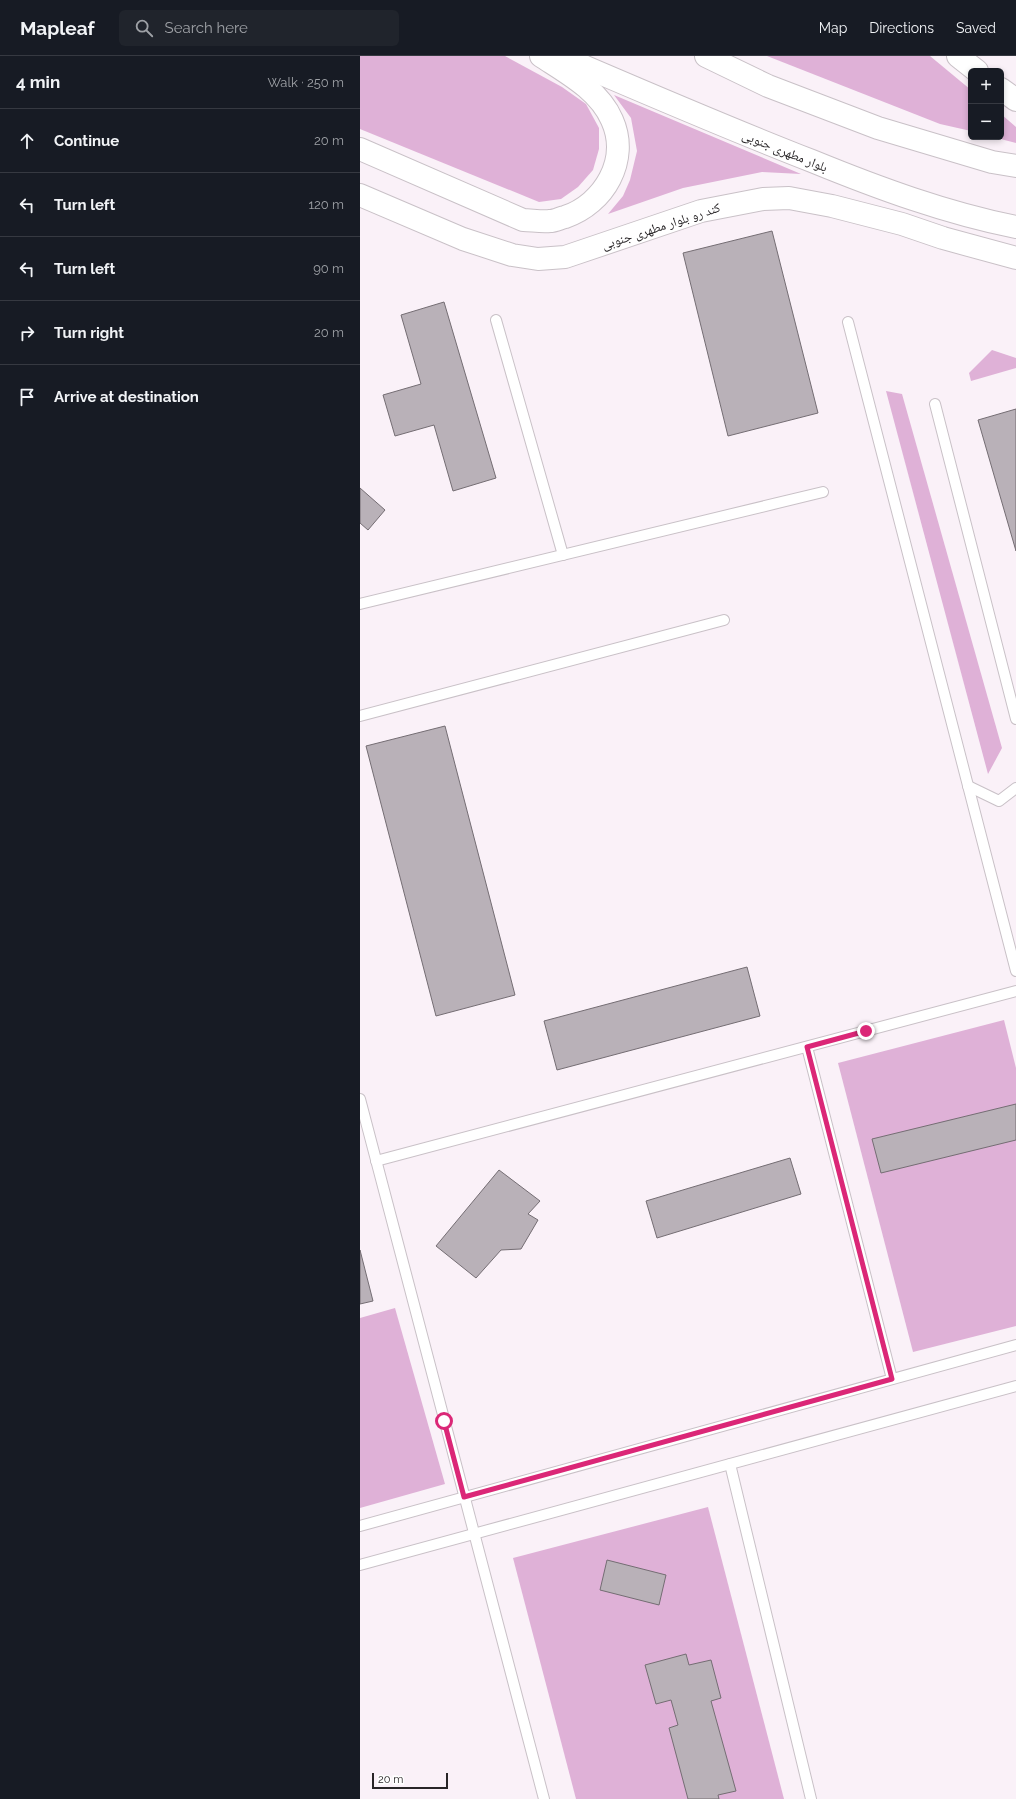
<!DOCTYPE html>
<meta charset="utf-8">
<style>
:root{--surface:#171b24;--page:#20242c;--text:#f1f3f6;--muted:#9ea1a6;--line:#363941}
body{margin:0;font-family:Raleway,"Noto Naskh Arabic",sans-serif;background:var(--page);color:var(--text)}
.controls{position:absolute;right:12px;top:12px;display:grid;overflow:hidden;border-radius:6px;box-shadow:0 2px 6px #0003}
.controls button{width:36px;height:36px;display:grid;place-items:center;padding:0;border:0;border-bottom:1px solid var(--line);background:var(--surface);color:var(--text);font:20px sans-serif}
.scale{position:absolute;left:12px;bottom:10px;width:76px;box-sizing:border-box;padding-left:4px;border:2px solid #282527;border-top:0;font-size:11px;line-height:14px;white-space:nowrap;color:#282527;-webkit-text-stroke:3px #fff;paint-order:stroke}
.stop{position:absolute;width:12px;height:12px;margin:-9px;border:3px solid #db2777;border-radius:50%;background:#fff}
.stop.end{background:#db2777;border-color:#fff;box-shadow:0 1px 4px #0008}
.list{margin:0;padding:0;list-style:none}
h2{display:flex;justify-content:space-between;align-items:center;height:52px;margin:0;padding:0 16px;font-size:17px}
h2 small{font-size:13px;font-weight:400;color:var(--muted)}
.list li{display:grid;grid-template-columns:26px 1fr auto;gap:12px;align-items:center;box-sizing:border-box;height:64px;padding:0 16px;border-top:1px solid var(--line)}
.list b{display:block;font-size:15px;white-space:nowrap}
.list em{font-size:13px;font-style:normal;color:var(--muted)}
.icon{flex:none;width:22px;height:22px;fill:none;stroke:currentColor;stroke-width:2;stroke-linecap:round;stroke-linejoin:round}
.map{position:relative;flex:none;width:656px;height:1743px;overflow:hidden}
header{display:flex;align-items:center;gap:24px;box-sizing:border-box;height:56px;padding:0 20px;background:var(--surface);border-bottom:1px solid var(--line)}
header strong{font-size:19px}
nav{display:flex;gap:22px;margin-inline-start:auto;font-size:14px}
.search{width:280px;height:36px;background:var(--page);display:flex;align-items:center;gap:10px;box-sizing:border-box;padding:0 14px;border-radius:6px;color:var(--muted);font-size:15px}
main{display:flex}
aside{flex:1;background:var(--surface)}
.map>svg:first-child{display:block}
.green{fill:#dfb1d7}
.building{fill:#b9b1b8;stroke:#746d73}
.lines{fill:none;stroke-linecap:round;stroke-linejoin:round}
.lane-casing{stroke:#c9c1c7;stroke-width:12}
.secondary-casing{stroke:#c9c1c7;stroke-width:24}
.primary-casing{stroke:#c9c1c7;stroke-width:24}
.lane{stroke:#fff;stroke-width:10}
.secondary{stroke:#fff;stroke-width:22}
.primary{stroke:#fff;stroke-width:22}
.route{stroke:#db2777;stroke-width:5}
.labels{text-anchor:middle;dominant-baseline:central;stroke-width:3;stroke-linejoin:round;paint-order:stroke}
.street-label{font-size:13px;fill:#282527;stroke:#fff}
</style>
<header>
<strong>Mapleaf</strong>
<div class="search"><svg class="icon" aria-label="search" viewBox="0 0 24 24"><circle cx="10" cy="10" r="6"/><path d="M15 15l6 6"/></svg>Search here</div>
<nav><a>Map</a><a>Directions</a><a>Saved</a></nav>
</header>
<main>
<aside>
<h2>4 min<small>Walk · 250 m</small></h2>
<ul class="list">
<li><svg class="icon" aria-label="ahead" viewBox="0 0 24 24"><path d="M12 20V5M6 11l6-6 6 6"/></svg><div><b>Continue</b></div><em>20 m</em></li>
<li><svg class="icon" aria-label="left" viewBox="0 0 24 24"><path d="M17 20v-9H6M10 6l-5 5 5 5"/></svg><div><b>Turn left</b></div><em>120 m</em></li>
<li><svg class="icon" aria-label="left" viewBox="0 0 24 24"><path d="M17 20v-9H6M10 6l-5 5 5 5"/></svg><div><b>Turn left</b></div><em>90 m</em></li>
<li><svg class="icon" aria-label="right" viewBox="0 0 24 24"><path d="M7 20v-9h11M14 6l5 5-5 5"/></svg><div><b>Turn right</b></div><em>20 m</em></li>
<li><svg class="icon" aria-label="arrive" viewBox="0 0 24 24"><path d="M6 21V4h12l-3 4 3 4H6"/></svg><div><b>Arrive at destination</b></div></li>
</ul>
</aside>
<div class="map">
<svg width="656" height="1743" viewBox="0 0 656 1743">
<rect width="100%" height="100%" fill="#faf1f8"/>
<!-- green -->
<g class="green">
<polygon points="0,0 145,0 202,31 226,48 239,72 239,93 233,114 218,131 201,143 179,146 0,73"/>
<polygon points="407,0 570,0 611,34 611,75 580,68"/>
<polygon points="254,39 441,118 402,116 323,132 248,158 263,140 270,124 277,95 271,62"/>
<polygon points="641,58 656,71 656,87 633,81 641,81"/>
<polygon points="632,294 656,302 656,312 611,325 609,317"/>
<polygon points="526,335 542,338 642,692 628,718"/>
<polygon points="644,964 656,1012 656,1270 553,1296 478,1007"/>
<polygon points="35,1252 85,1428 0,1452 0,1262"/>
<polygon points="348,1451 424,1743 216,1743 153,1502"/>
</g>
<!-- building -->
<g class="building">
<polygon points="412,175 458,357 368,380 323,197"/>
<polygon points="84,246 136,422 93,435 74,369 35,380 23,339 61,328 41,259"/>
<polygon points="656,353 656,495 618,364"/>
<polygon points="0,432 25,454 8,474 0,467"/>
<polygon points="85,670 155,939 76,960 6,690"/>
<polygon points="387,911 400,960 197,1014 184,965"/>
<polygon points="656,1048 656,1084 521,1117 512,1083"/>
<polygon points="430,1102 441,1138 297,1182 286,1145"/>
<polygon points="139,1114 180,1145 168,1158 178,1164 161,1193 141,1194 116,1222 76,1190"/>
<polygon points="0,1194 13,1245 0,1248"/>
<polygon points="247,1504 306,1519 299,1549 240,1534"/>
<polygon points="326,1598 329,1609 351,1604 361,1642 351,1645 376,1735 358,1739 359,1743 328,1743 309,1672 318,1669 311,1644 296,1648 285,1609"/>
</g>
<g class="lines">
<defs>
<g id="lane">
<polyline points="136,264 203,499"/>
<polyline points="488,266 656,915"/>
<polyline points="575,348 656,663"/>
<polyline points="0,548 463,436"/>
<polyline points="0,660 364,564"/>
<polyline points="608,730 639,745 656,732"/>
<polyline points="447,991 532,1323"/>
<polyline points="0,1043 184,1743"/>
<polyline points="16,1105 656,935"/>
<polyline points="370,1408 451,1743"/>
<polyline points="0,1470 656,1289"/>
<polyline points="0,1509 656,1330"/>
</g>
<g id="secondary">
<polyline points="598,0 617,15"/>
<polyline points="641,33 656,44"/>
<polyline points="0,139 103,183 152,199 178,203 205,201 341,155 403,143 429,142 472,150 542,168 583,182 656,202"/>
</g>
<g id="primary">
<path d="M200,0C284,36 367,72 452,105C518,132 586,157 656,171"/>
<polyline points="346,0 408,30 518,72 632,106 656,110"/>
<path d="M0,93L163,164C171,164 181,166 190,165C195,165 200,162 205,161C244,148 270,104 252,64C239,34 207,17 181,0"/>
</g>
</defs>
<!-- lane casing -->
<use href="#lane" class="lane-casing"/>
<!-- secondary casing -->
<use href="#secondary" class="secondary-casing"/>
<!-- primary casing -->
<use href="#primary" class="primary-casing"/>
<!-- lane -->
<use href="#lane" class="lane"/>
<!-- secondary -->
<use href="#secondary" class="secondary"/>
<!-- primary -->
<use href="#primary" class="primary"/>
</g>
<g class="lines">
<!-- route -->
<polyline class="route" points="84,1365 104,1441 532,1323 447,991 506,975"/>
</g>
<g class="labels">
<!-- street labels -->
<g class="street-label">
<text transform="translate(425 95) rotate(22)">بلوار مطهری جنوبی</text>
<text transform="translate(301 170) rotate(-18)">کند رو بلوار مطهری جنوبی</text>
</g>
</g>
</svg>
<div class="controls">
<button>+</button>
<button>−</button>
</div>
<div class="scale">20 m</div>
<div class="stop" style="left:84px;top:1365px"></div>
<div class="stop end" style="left:506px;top:975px"></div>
</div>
</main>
